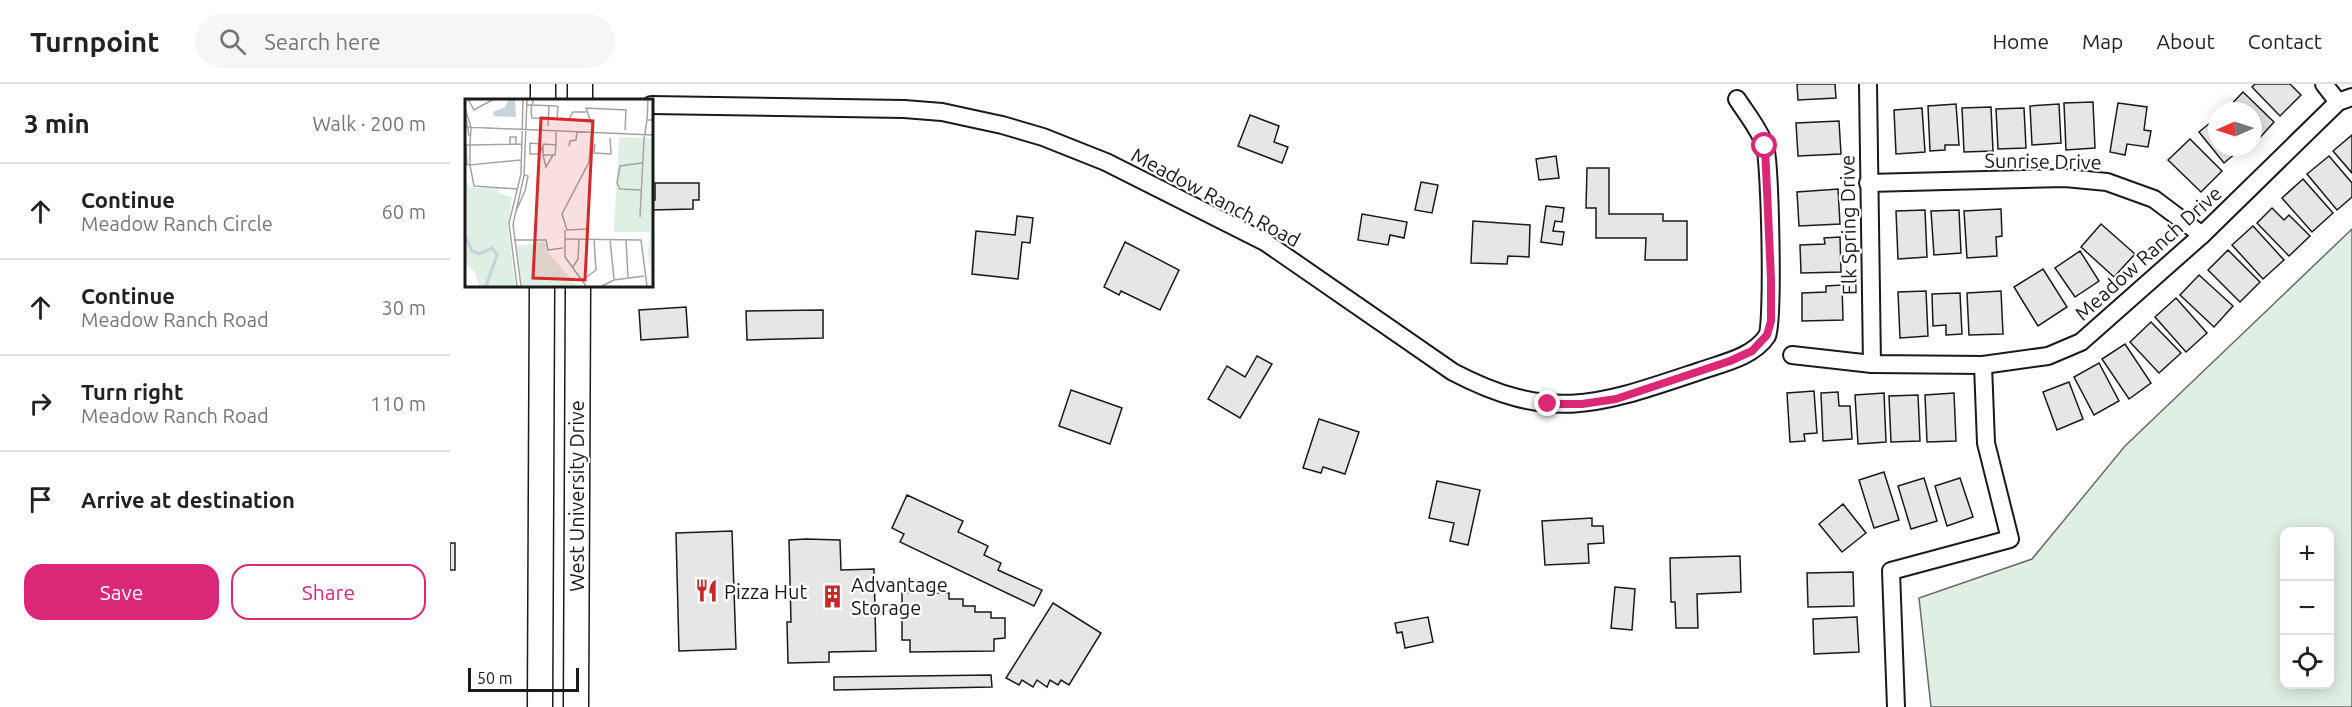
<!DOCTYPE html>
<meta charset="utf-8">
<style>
:root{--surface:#fff;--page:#f6f6f6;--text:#222;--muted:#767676;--line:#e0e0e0;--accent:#db2777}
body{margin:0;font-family:Ubuntu,sans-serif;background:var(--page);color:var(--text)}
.controls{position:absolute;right:18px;bottom:18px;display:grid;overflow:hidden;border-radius:12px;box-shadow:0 3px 15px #0003}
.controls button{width:54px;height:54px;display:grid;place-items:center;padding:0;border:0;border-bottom:2px solid var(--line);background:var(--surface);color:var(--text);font:30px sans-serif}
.compass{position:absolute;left:1758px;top:18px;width:54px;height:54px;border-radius:50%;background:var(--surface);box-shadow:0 3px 15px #0003;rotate:267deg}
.scale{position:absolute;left:18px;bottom:15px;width:111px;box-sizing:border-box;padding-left:6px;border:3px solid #1a1a1a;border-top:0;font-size:16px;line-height:21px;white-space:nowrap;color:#1a1a1a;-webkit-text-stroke:4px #fff;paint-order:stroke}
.stop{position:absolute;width:18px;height:18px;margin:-14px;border:4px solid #db2777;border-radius:50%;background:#fff}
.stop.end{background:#db2777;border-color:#fff;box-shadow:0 2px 6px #0008}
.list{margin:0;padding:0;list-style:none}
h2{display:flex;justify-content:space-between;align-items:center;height:78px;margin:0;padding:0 24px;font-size:26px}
h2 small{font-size:20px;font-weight:400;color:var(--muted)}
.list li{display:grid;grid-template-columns:39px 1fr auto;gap:18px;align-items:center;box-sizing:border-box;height:96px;padding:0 24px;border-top:2px solid var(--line)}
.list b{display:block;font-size:22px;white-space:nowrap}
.list p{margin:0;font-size:20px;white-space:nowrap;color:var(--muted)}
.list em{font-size:20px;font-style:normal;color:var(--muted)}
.actions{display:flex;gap:12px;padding:18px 24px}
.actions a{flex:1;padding:14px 0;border:2px solid var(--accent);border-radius:18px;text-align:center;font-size:21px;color:var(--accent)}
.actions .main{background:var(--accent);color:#fff}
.icon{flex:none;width:33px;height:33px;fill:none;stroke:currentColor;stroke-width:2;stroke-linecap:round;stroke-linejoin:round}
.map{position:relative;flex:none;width:1902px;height:623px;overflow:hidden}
header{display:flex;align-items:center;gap:36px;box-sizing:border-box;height:84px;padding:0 30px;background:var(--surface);border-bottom:2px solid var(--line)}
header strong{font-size:28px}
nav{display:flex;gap:33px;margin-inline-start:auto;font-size:21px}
.search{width:420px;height:54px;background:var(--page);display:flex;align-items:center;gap:15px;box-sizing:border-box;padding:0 21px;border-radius:33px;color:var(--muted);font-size:22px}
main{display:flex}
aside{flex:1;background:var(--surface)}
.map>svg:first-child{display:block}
.green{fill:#e0efe3;stroke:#6a6a6a;stroke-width:1.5;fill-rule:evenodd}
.building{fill:#e6e6e6;stroke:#1a1a1a;stroke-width:1.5}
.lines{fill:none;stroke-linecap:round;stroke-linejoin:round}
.minor-casing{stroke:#1a1a1a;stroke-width:20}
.highway-casing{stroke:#1a1a1a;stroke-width:27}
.minor{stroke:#fff;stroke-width:16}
.highway{stroke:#fff;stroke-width:24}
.route{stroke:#db2777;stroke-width:8}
.labels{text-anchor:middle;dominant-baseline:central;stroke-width:4.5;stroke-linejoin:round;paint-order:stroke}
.street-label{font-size:20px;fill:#1a1a1a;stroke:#fff}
.poi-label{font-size:20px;fill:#1a1a1a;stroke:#fff;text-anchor:start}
.inset-river{fill:none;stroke:#c6d2dc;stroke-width:3}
.inset-road{fill:none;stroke:#a3a3a3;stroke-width:1.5}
.view{fill:#d62828;fill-opacity:0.15;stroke:#d62828;stroke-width:3}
.inset-edge{fill:none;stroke:#1a1a1a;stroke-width:3}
</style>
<header>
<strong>Turnpoint</strong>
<div class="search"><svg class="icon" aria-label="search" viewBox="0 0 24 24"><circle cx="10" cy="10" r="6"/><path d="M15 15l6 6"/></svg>Search here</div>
<nav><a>Home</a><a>Map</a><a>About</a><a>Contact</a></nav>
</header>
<main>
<aside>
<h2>3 min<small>Walk · 200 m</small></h2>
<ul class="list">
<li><svg class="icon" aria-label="ahead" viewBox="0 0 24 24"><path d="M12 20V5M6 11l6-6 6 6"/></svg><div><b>Continue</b><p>Meadow Ranch Circle</p></div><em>60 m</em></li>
<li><svg class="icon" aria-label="ahead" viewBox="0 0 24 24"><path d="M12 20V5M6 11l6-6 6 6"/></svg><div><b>Continue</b><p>Meadow Ranch Road</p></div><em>30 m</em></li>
<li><svg class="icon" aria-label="right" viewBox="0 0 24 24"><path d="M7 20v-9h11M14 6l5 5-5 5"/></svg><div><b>Turn right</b><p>Meadow Ranch Road</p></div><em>110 m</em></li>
<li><svg class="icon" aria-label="arrive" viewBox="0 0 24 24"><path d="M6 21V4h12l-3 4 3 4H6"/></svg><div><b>Arrive at destination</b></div></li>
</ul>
<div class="actions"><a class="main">Save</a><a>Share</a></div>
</aside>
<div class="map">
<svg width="1902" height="623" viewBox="0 0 1902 623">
<rect width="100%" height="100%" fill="#fff"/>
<!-- green -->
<path class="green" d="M1902,145V623H1481L1469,514L1582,475L1675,362ZM1834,448H1880V600H1834Z"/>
<!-- building -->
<g class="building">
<polygon points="1347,0 1385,0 1386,14 1348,16"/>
<polygon points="1805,0 1840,0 1851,11 1830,32 1802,3"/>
<polygon points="1793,8 1824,38 1805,59 1803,57 1803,27 1775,27"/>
<polygon points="1643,18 1645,64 1616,66 1614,19"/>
<polygon points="1668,19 1697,23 1694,46 1701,47 1698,63 1677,60 1675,71 1660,68"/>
<polygon points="1506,20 1509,61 1495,61 1495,66 1480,67 1478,22"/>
<polygon points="1609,20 1611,59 1582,61 1580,22"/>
<polygon points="1541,23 1543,67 1514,68 1512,24"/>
<polygon points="1472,24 1475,68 1446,70 1444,26"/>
<polygon points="1574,24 1576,64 1548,65 1546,25"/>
<polygon points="800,31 829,42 824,58 838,63 832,79 788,62"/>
<polygon points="1767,33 1767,63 1793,63 1774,79 1749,48"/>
<polygon points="1389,37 1391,70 1348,72 1346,39"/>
<polygon points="1902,51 1902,89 1883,67"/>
<polygon points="1740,55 1772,87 1751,108 1718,76"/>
<polygon points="1106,72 1109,94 1089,96 1086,75"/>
<polygon points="1879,72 1902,99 1902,113 1887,126 1857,90"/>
<polygon points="1137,84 1159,84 1159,130 1213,130 1213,137 1237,137 1237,176 1195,176 1196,154 1146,154 1146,124 1136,124"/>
<polygon points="1853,95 1883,129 1862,148 1832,114"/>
<polygon points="971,98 988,101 982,129 965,126"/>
<polygon points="205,99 249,99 249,116 243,116 243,125 201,126 201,116 205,116"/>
<polygon points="1388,105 1390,140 1349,142 1347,108"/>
<polygon points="1096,122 1114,124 1112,138 1105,137 1103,147 1114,148 1112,161 1091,158"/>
<polygon points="1822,124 1834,136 1839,131 1860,152 1839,172 1807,139"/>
<polygon points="1551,125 1552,152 1546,153 1547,172 1517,174 1514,127"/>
<polygon points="1475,126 1477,173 1448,175 1446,127"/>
<polygon points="1509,126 1511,169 1484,171 1481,127"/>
<polygon points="912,130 957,138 954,154 940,151 938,161 908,156"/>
<polygon points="567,132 583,134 580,159 572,158 568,195 522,190 526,147 565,151"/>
<polygon points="1023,137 1080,141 1079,173 1058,172 1057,180 1021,179"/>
<polygon points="1651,140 1685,170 1664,193 1631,163"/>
<polygon points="1803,142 1834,176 1813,195 1782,161"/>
<polygon points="1390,153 1391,188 1351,189 1350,161 1375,160 1374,154"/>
<polygon points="675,158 729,186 710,226 671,207 669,211 654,203"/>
<polygon points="1778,166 1810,198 1790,218 1758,186"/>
<polygon points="1630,167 1649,197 1625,213 1605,184"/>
<polygon points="1593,185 1617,223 1588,242 1564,203"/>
<polygon points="1749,191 1783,222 1764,243 1730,211"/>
<polygon points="1392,201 1393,236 1352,237 1352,209 1376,208 1376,202"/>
<polygon points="1476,207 1478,252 1450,254 1448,208"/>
<polygon points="1551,207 1553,250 1519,251 1517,209"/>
<polygon points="1510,209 1512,250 1496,251 1496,241 1483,242 1482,210"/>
<polygon points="1726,214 1757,249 1736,268 1705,233"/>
<polygon points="236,223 238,253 191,256 189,226"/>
<polygon points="373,226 373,254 297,256 296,227"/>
<polygon points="1701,238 1731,269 1709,289 1680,258"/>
<polygon points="1675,260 1701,299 1679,315 1652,275"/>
<polygon points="807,272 822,280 790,334 758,315 777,282 795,293"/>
<polygon points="1649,279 1669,317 1644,331 1624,293"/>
<polygon points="1619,298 1633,335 1607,346 1593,308"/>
<polygon points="621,306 672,324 660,360 609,342"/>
<polygon points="1364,307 1367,349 1354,350 1355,357 1340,358 1337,309"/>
<polygon points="1388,308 1389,322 1400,322 1402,355 1373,357 1371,309"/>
<polygon points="1434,309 1436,358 1408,360 1405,311"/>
<polygon points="1504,309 1506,357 1477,358 1475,311"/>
<polygon points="1468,311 1470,357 1441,358 1439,312"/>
<polygon points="869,335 909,348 895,390 873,383 871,389 853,384"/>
<polygon points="1434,388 1449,436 1424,444 1409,396"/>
<polygon points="1474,394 1487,437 1461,445 1448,402"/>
<polygon points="1510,394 1523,433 1497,442 1485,402"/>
<polygon points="987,397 1030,406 1018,461 1000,457 1004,439 979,434"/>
<polygon points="457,411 513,437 508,448 538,462 534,471 551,479 548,486 592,506 584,522 450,458 454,450 442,444"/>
<polygon points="1393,420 1416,449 1392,468 1369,440"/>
<polygon points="1142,434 1142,442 1153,442 1154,459 1138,460 1139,479 1095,481 1092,437"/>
<polygon points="282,447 286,565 229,567 226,449"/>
<polygon points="356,455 390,456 391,486 424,485 426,567 379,568 379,578 338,579 337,538 341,538 339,456"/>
<rect x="0" y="459" width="5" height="27"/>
<polygon points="1290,472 1291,508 1247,510 1248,544 1226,544 1225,518 1221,518 1220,474"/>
<polygon points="1403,488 1404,522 1358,523 1357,489"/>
<polygon points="458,496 471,496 472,503 486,503 485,509 499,509 499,515 513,515 513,522 525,522 525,528 541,528 541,534 555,534 555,554 544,555 544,567 460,568 460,556 452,556 452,509 458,509"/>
<polygon points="1165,503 1185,505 1182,546 1161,544"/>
<polygon points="603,519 651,549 619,601 611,596 608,601 600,596 597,603 587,596 583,603 572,596 569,601 556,594"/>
<polygon points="978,533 983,558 955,564 952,548 947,549 945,539"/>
<polygon points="1407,533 1409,568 1364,570 1363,535"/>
<polygon points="541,591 542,603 384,606 384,593"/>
</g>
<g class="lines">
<defs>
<g id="minor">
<polyline points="1418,0 1422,280"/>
<polyline points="1874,0 1888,18"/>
<path d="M201,21L454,25L492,28L552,41L593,53L656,78L815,158L1003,288C1102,340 1151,320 1250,287C1273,279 1303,273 1317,252C1324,239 1320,80 1315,62C1310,46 1296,29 1287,15"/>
<polyline points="1418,99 1615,94 1657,98 1704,115 1752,151"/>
<polyline points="1342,271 1422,280 1533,281 1598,272 1631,258 1752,151 1888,18 1902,13"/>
<polyline points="1446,623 1441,487 1560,455 1536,359 1533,281"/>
</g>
<g id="highway">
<polyline points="130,0 130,16"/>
<polyline points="93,16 93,0"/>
<polyline points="90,623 92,201"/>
<polyline points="126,623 128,201"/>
</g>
</defs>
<!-- minor casing -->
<use href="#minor" class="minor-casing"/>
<!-- highway casing -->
<use href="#highway" class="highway-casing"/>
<!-- minor -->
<use href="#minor" class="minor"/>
<!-- highway -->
<use href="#highway" class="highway"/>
</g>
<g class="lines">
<!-- route -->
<polyline class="route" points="1098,320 1132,320 1166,315 1280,277 1302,267 1317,251 1321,237 1321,195 1315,62"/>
</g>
<!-- icons -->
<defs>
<symbol id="restaurant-bare" viewBox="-9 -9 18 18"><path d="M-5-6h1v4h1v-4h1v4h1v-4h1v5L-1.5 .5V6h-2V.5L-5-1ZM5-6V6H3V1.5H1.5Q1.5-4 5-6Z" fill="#c62828" stroke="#fff" stroke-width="2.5" paint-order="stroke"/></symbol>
<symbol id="building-bare" viewBox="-9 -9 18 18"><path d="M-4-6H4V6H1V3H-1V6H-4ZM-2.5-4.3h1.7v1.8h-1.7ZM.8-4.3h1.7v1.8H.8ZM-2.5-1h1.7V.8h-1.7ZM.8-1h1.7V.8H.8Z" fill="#c62828" stroke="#fff" stroke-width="2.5" paint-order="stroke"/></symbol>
</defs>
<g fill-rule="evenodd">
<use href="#restaurant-bare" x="240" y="490" width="33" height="33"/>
<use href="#building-bare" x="366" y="496" width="33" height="33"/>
</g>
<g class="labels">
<!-- street labels -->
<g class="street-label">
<text transform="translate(1593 77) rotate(1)">Sunrise Drive</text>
<text transform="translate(766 113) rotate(28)">Meadow Ranch Road</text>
<text transform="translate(1398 141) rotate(-91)">Elk Spring Drive</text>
<text transform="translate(1698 169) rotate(-42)">Meadow Ranch Drive</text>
<text transform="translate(126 412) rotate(-90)">West University Drive</text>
</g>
<!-- poi labels -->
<g class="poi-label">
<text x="401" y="500">Advantage<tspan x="401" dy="23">Storage</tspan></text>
<text x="274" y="507">Pizza Hut</text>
</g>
</g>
<!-- overview -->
<g transform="translate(15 15)">
<rect width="188" height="188" fill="#fff"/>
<path d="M154,38L187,39V177L183,156L185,133H149ZM0,81L6,89H34L33,94L47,98L43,128L50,187H14L10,173L0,165ZM79,143L82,152L112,187H57L52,147Z" fill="#e0efe3"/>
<path d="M44,0H50L51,18L29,17L28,13L40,8Z" fill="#c6d2dc"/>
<path class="inset-river" d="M0,136L7,152L14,155L27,149L32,156L21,187"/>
<path class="inset-road" d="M3,0L9,11L29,0M62,6H67L91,7L93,8L92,20L67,19L66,12L67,6L68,3V0M0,9L6,28L5,46H0M0,13L4,37M121,13H108L104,20L126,23M182,21L183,0M83,27L84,7M0,28L188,36M75,35L74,45L65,44V55H74L79,45L91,46V32M45,45V38H51V45M130,45L129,54L146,55L145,39M1,46L2,65M104,47L105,42L111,41L112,33M78,48V56H90L91,46M78,56L81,68L88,56M56,61L5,66V46L57,45M1,65L5,66L9,87L52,90M59,76L63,77L60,92M176,91L155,90L152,84L155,67L177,64M51,112L60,92M175,118L179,40L182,21H188M122,130L102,131L97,115L124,63L127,26L121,9L161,11L160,31M100,131V158L121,187M99,140L176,141L182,187M145,140L149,180M49,141H81L83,151L98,149M161,141L163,178M108,168L113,160L114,140M119,180L131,171L129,140M52,187L44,124L56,75L58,0M56,187L48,125L59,77L62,0M137,187L149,181L179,177"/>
<path class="view" d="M76,19L128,22L120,181L68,179Z"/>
<rect width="188" height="188" class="inset-edge"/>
</g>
</svg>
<div class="controls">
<button>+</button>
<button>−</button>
<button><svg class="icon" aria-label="locate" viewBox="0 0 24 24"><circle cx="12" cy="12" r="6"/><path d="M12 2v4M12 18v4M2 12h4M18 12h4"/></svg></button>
</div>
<svg class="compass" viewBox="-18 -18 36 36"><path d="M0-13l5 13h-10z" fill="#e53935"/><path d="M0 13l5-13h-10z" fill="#767676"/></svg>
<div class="scale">50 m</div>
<div class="stop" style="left:1315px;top:62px"></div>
<div class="stop end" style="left:1098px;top:320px"></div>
</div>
</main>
